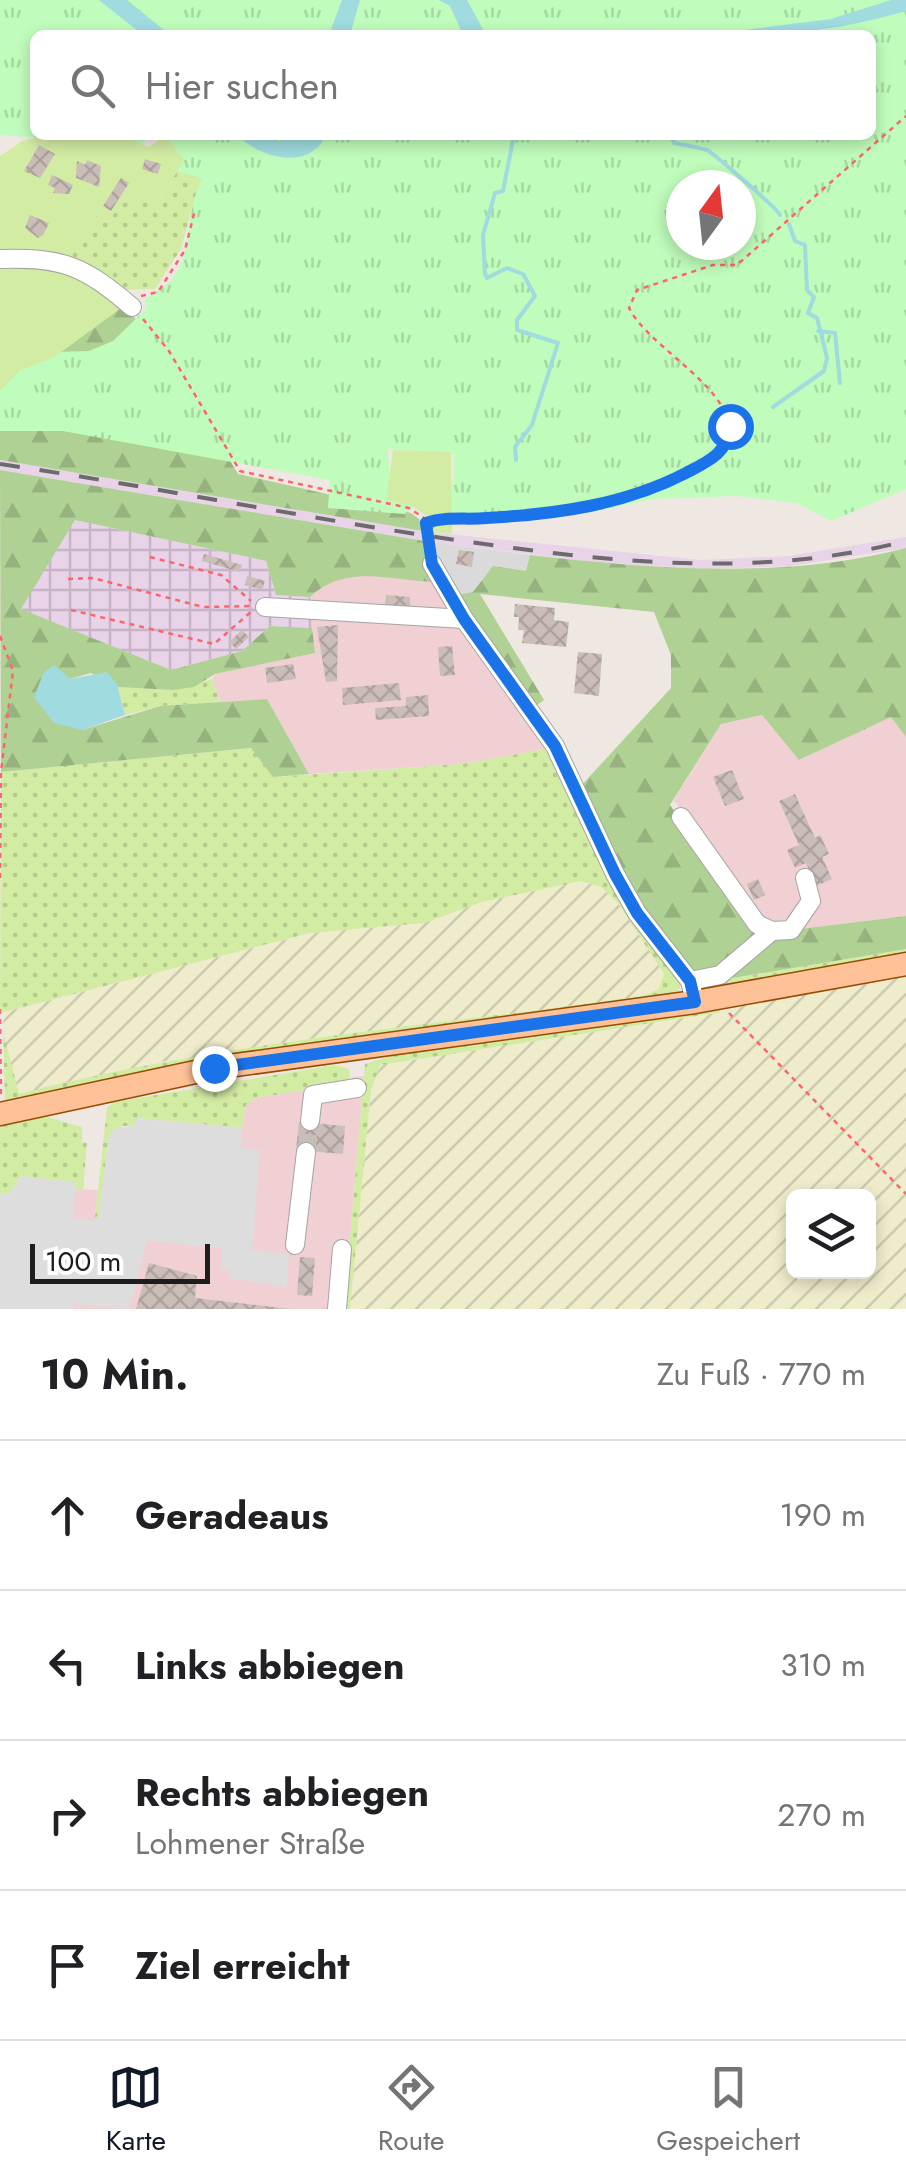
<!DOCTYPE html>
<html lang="de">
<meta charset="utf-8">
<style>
:root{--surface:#fff;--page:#f6f6f6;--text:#202124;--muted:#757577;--line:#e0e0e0;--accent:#111827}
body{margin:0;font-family:Jost,sans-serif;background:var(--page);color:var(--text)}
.controls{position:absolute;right:30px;bottom:30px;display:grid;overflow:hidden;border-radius:15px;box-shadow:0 5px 15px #0003}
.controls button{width:90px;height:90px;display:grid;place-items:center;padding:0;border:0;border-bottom:2px solid var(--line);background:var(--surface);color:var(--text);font:50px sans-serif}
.compass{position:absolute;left:666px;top:170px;width:90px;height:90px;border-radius:50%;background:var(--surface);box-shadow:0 5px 15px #0003;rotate:15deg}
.scale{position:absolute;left:30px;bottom:25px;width:180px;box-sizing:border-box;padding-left:10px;border:5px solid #1d1d1d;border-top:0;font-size:28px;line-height:35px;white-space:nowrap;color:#1d1d1d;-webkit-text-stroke:8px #fff;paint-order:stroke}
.stop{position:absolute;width:30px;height:30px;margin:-22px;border:8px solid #1a73e8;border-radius:50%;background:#fff}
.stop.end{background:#1a73e8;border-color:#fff;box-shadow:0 2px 10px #0008}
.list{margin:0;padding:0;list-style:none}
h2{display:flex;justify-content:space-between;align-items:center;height:130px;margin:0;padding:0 40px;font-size:42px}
h2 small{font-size:32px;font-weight:400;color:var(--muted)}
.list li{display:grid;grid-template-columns:65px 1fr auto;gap:30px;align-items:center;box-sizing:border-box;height:150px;padding:0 40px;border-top:2px solid var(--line)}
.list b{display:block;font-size:38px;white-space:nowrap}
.list p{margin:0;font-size:32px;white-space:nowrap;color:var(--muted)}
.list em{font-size:32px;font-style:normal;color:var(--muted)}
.icon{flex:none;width:55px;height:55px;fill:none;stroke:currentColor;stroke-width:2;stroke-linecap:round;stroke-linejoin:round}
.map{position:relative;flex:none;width:906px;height:1309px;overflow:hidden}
.search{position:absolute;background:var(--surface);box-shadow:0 5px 15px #0003;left:30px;right:30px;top:30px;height:110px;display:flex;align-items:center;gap:25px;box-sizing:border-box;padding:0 35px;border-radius:15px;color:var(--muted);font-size:38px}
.sheet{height:730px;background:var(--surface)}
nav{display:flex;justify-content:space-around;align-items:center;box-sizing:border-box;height:140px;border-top:2px solid var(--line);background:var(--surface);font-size:28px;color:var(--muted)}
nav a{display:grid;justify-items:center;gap:5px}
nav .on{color:var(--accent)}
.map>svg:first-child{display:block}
.residential{fill:#dbdada}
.commercial{fill:#f1d0d4}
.industrial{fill:url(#industrial-grid)}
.railway{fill:#e8d3e8}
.farmland{fill:url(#farmland-furrows);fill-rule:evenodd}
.grass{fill:url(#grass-dots)}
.forest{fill:url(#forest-firs)}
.park{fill:url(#park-tufts);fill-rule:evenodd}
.garden{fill:#d3eca4}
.parking{fill:#ddd}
.water{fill:#9fdbdf}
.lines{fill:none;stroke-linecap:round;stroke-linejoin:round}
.stream{stroke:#9fdbdf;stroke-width:4}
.building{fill:url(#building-cross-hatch)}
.minor-tunnel{stroke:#c5bfbb;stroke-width:18;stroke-dasharray:18 9;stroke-linecap:butt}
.minor-casing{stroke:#a4a4a4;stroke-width:20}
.major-casing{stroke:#964d00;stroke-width:25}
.path{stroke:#ff636b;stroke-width:2.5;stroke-dasharray:5 5;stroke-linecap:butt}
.minor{stroke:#fff;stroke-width:18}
.major{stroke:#ffc197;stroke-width:22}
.rail{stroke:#6b6b6b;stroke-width:4;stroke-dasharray:20 20;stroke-linecap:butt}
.route{stroke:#1a73e8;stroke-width:12}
</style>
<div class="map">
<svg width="906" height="1309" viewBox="0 0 906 1309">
<defs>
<pattern id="industrial-grid" width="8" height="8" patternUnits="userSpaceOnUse" patternTransform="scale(2.5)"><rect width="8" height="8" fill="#e8d3e8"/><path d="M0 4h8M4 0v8" fill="none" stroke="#c7b5c7"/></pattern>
<pattern id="farmland-furrows" width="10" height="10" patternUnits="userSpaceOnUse" patternTransform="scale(2.5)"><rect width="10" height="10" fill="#efeccc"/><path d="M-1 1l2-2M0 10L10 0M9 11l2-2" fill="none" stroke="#cccaaf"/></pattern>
<pattern id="grass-dots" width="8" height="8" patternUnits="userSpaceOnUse" patternTransform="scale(2.5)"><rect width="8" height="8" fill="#d3eca4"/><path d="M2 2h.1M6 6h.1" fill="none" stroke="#b5ca8d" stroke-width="1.8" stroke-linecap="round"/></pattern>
<pattern id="forest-firs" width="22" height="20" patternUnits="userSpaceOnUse" patternTransform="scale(2.5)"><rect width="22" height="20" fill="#afd194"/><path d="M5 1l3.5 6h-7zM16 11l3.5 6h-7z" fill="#96b37f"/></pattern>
<pattern id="park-tufts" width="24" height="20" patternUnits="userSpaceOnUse" patternTransform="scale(2.5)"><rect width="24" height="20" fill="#c0fcbb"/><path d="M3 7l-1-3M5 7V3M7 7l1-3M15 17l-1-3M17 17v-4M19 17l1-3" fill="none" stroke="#a5d8a0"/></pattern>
<pattern id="building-cross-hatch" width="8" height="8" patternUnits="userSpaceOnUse" patternTransform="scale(2.5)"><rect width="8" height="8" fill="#cbbdb8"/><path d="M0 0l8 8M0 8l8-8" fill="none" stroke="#aea29e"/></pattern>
</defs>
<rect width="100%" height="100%" fill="#efe8e2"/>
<!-- residential -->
<polygon class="residential" points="431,542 530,555 526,571 473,593 452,596 435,565"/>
<!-- commercial -->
<g class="commercial">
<polygon points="353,574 439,582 551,748 462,764 309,774 267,699 220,702 212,679 215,674 314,653 310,597 325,583"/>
<polygon points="762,715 800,760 891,716 906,737 906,916 800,929 770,925 751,913 674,800 721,724"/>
<polygon points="364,1076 344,1309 0,1309 76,1182 76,1189 98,1190 95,1217 242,1127 246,1105 256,1098 349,1083 352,1077"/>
</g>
<!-- industrial -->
<polygon class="industrial" points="75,520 266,561 276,595 310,597 312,628 270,626 242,651 171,670 20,609"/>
<!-- railway -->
<g class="railway">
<polygon points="0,460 423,531 424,541 0,470"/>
<polygon points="428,532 701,560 788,556 906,537 906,548 791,566 705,569 600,563 431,542"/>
</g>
<!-- farmland -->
<g class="farmland">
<polygon points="580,881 601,887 618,903 664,974 659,989 642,996 491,1018 160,1062 18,1094 3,1031 4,1012 311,933 424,923 482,902"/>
<path d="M906,973V1309H350L371,1090L380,1065L722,1012L733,1009V1002ZM794,1196H868V1272H794Z"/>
</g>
<!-- grass -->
<g class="grass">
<polygon points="237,135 199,208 192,208 181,249 155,289 118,290 64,257 96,216 108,223 124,197 157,204 184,160"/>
<polygon points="212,679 220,702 160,706 125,715 118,687 173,690"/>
<path d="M252,748L274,777L462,764L551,748L680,980V988L676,993L162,1068L11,1103L5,1101L3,1031L19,1094C222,1041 434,1026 642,996L659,989L664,974L618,903L601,887L580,881L482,902L424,923L310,933L0,1013L1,772Z"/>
<polygon points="906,949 906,956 727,988 721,984 731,972 734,978"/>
<polygon points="715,1006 722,1012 380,1065 371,1090 350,1309 344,1309 365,1064 400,1053"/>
<polygon points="335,1065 349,1069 350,1083 256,1098 246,1105 242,1128 137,1118 135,1126 123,1126 109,1136 99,1218 95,1217 107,1108 114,1102"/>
<polygon points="48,1117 82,1127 82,1142 87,1143 83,1189 75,1190 76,1183 21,1176 9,1194 1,1193 0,1198 0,1125"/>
</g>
<!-- forest -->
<g class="forest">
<polygon points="124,306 166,353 238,474 411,513 419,519 423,531 0,460 0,391"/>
<path d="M0,470L424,541L428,564L439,582C393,582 347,562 310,597L276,595L266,561L75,520L21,609L171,670L242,651L270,626L312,628L315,653L215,674L194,687L173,690L118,687L91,673L70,679L82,730L160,706L267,699L309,774L273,777L251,748L1,772Z"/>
<path d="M906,548V737L891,717L799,760L762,715L721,724L670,805L753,925L764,932L719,970L693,971L639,907L579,788L671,688V655L654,612L480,594L544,700L533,708L452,596L473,592L493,566L526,571L530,555C653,569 785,580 906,548Z"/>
<polygon points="906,916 906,949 733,978 731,972 777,936 800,929"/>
</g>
<!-- park -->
<path class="park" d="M0,0H906V489L831,521L797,503L736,496L653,499L602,510L497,520H472L431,503L454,483V454L388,449L390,487L416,505L404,514L328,508L330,480L63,431H0V366L56,352L89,351L113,341L146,309L145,298C201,275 180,219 202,179L177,171L165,138L157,135H871V35H35V135H151L142,145L0,135ZM681,185H741V245H681Z"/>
<!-- garden -->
<g class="garden">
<polygon points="48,135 121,135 148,147 166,136 184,160 156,205 124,197 108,223 96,216 64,257 0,256 0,156 22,141"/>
<polygon points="0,263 57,263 124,306 53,358 20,370 0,391"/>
<polygon points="393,450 451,452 452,534 431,532 430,518 410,505 386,500"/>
</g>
<!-- parking -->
<polygon class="parking" points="136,1118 242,1128 241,1148 260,1150 252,1250 289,1254 287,1287 228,1278 229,1270 221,1269 222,1248 147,1241 129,1309 74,1304 73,1309 0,1309 0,1193 9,1194 21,1176 76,1182 73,1217 98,1221 109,1136 115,1128 135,1126"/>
<!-- water -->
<g class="water">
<polygon points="99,0 127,0 170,35 143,35"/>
<polygon points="342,0 360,0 350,35 329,35"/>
<polygon points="439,0 467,0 486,35 463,35 450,6"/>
<path d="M891,0H906V11C828,33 785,35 705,35L831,19Z"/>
<path d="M237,135H265L278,141L326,135C310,171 261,159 237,135Z"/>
<polygon points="54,665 70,679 107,672 117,684 125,715 82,730 54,723 34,697 44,672"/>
</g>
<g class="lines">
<!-- stream -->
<g class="stream">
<polyline points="514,135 503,191 495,193 483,235 485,274 487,278 507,268 523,274 535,296 517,320 517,330 558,343 532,425 515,447 516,460"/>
<path d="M671,135L674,143C685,145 697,147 707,150C713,153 779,210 780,215"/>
<polyline points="818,331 835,333 840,383"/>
<polyline points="773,407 824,371 827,358 817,318 808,313 814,297 807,290 805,245 795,241 789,224"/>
</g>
</g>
<!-- building -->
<g class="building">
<polygon points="39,145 55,154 40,178 24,171"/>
<polygon points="145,159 161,164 158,174 142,169"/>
<polygon points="87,160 101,166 99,187 76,178 77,161 85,165"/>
<polygon points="52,175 73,185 69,194 53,193 55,188 48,185"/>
<polygon points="121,178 129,183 111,211 103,206"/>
<polygon points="30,215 49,223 43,235 38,238 25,228"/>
<polygon points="459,550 474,552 472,567 456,564"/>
<polygon points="204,554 242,565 240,572 202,561"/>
<polygon points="247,576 265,581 262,590 245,585"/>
<polygon points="386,595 410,597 410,606 385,605"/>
<polygon points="515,604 555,608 554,620 569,622 566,647 522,643 524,630 518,630 519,617 514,617"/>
<polygon points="338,625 337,681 326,682 317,627"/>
<polygon points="242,630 249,637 236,649 229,642"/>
<polygon points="452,646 455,675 440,676 438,647"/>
<polygon points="578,652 602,654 599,696 574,693"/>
<polygon points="293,664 296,679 267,683 265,668"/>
<polygon points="399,683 401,700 343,705 342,688"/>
<polygon points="428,695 429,716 376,720 375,708 406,706 406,697"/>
<polygon points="732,770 744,799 725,806 713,777"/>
<polygon points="795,794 815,838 820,835 829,854 822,857 832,879 816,886 806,863 795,868 787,850 799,845 779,801"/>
<polygon points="758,879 765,895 754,900 747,884"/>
<polygon points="299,1122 345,1126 343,1154 296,1150"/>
<polygon points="300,1257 315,1258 312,1296 297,1295"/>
<polygon points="149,1263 197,1276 195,1298 290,1309 136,1309"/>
</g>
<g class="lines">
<!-- minor-tunnel -->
<polyline class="minor-tunnel" points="306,1152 310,1121"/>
<defs>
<g id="minor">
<path d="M0,259C63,257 84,266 132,307"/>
<polyline points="432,564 464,619 555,746 615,874 637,913 690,981 695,1002"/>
<polyline points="265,607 464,619"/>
<polyline points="681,817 757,924 772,931"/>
<polyline points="690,981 720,975 772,931 791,930 811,901 805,878"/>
<polyline points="310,1121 313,1095 357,1088"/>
<polyline points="295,1245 306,1152"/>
<polyline points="337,1309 342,1249"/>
</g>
<polyline id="major" points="0,1114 214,1068 695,1002 906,964"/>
</defs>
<!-- minor casing -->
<use href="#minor" class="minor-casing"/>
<!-- major casing -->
<use href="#major" class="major-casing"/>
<!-- path -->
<g class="path">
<polyline points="141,296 158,292 185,250 195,210"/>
<polyline points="143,319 169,351 240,471 409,508 424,518 429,548"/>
<path d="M426,523C447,516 465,520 486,518C560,514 626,505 692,470C708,461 732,450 730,428C724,383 649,347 629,308L637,290L713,265H737L906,116"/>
<polyline points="150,557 221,575 251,601"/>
<polyline points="68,579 93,578 203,607 253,606"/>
<polyline points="71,610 214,644 252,611"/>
<polyline points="0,636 13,671 1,772 0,881"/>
<polyline points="0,1009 1,1097"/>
<polyline points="729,1013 906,1194"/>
</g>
<!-- minor -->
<use href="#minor" class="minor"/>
<!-- major -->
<use href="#major" class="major"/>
<!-- rail -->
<path class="rail" d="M0,464C157,487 313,520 470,542C615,563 762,578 906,541"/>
</g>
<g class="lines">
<!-- route -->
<path class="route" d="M214,1068L695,1002L690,981L637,913L615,874L555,746L464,619L432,564L426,523C447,516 465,520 487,518C557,514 624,505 686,473C709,461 728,453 730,426"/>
</g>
</svg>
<div class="controls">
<button><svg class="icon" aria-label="layers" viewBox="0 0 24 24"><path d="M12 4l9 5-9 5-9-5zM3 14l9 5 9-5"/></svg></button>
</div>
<svg class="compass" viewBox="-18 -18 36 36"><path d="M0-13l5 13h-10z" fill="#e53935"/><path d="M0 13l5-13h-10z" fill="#757577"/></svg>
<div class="scale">100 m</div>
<div class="stop" style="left:730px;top:426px"></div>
<div class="stop end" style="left:214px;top:1068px"></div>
<div class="search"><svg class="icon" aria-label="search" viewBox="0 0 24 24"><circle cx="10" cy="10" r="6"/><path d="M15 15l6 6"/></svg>Hier suchen</div>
</div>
<section class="sheet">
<h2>10 Min.<small>Zu Fuß · 770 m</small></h2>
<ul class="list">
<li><svg class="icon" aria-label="ahead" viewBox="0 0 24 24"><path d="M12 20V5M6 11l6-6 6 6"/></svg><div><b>Geradeaus</b></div><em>190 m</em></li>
<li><svg class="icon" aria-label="left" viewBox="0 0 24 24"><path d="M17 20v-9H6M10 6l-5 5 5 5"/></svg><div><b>Links abbiegen</b></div><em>310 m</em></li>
<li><svg class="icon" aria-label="right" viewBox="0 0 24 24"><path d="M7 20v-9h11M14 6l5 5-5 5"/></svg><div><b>Rechts abbiegen</b><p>Lohmener Straße</p></div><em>270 m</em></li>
<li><svg class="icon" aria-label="arrive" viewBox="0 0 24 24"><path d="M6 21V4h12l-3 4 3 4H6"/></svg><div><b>Ziel erreicht</b></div></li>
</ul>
</section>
<nav>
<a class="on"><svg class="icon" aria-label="map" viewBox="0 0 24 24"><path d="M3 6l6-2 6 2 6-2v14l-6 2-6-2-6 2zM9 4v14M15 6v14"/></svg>Karte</a>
<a><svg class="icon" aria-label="directions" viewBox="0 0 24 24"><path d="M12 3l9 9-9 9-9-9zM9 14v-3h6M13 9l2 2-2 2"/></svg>Route</a>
<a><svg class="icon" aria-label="saved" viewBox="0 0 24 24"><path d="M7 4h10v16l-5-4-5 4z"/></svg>Gespeichert</a>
</nav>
